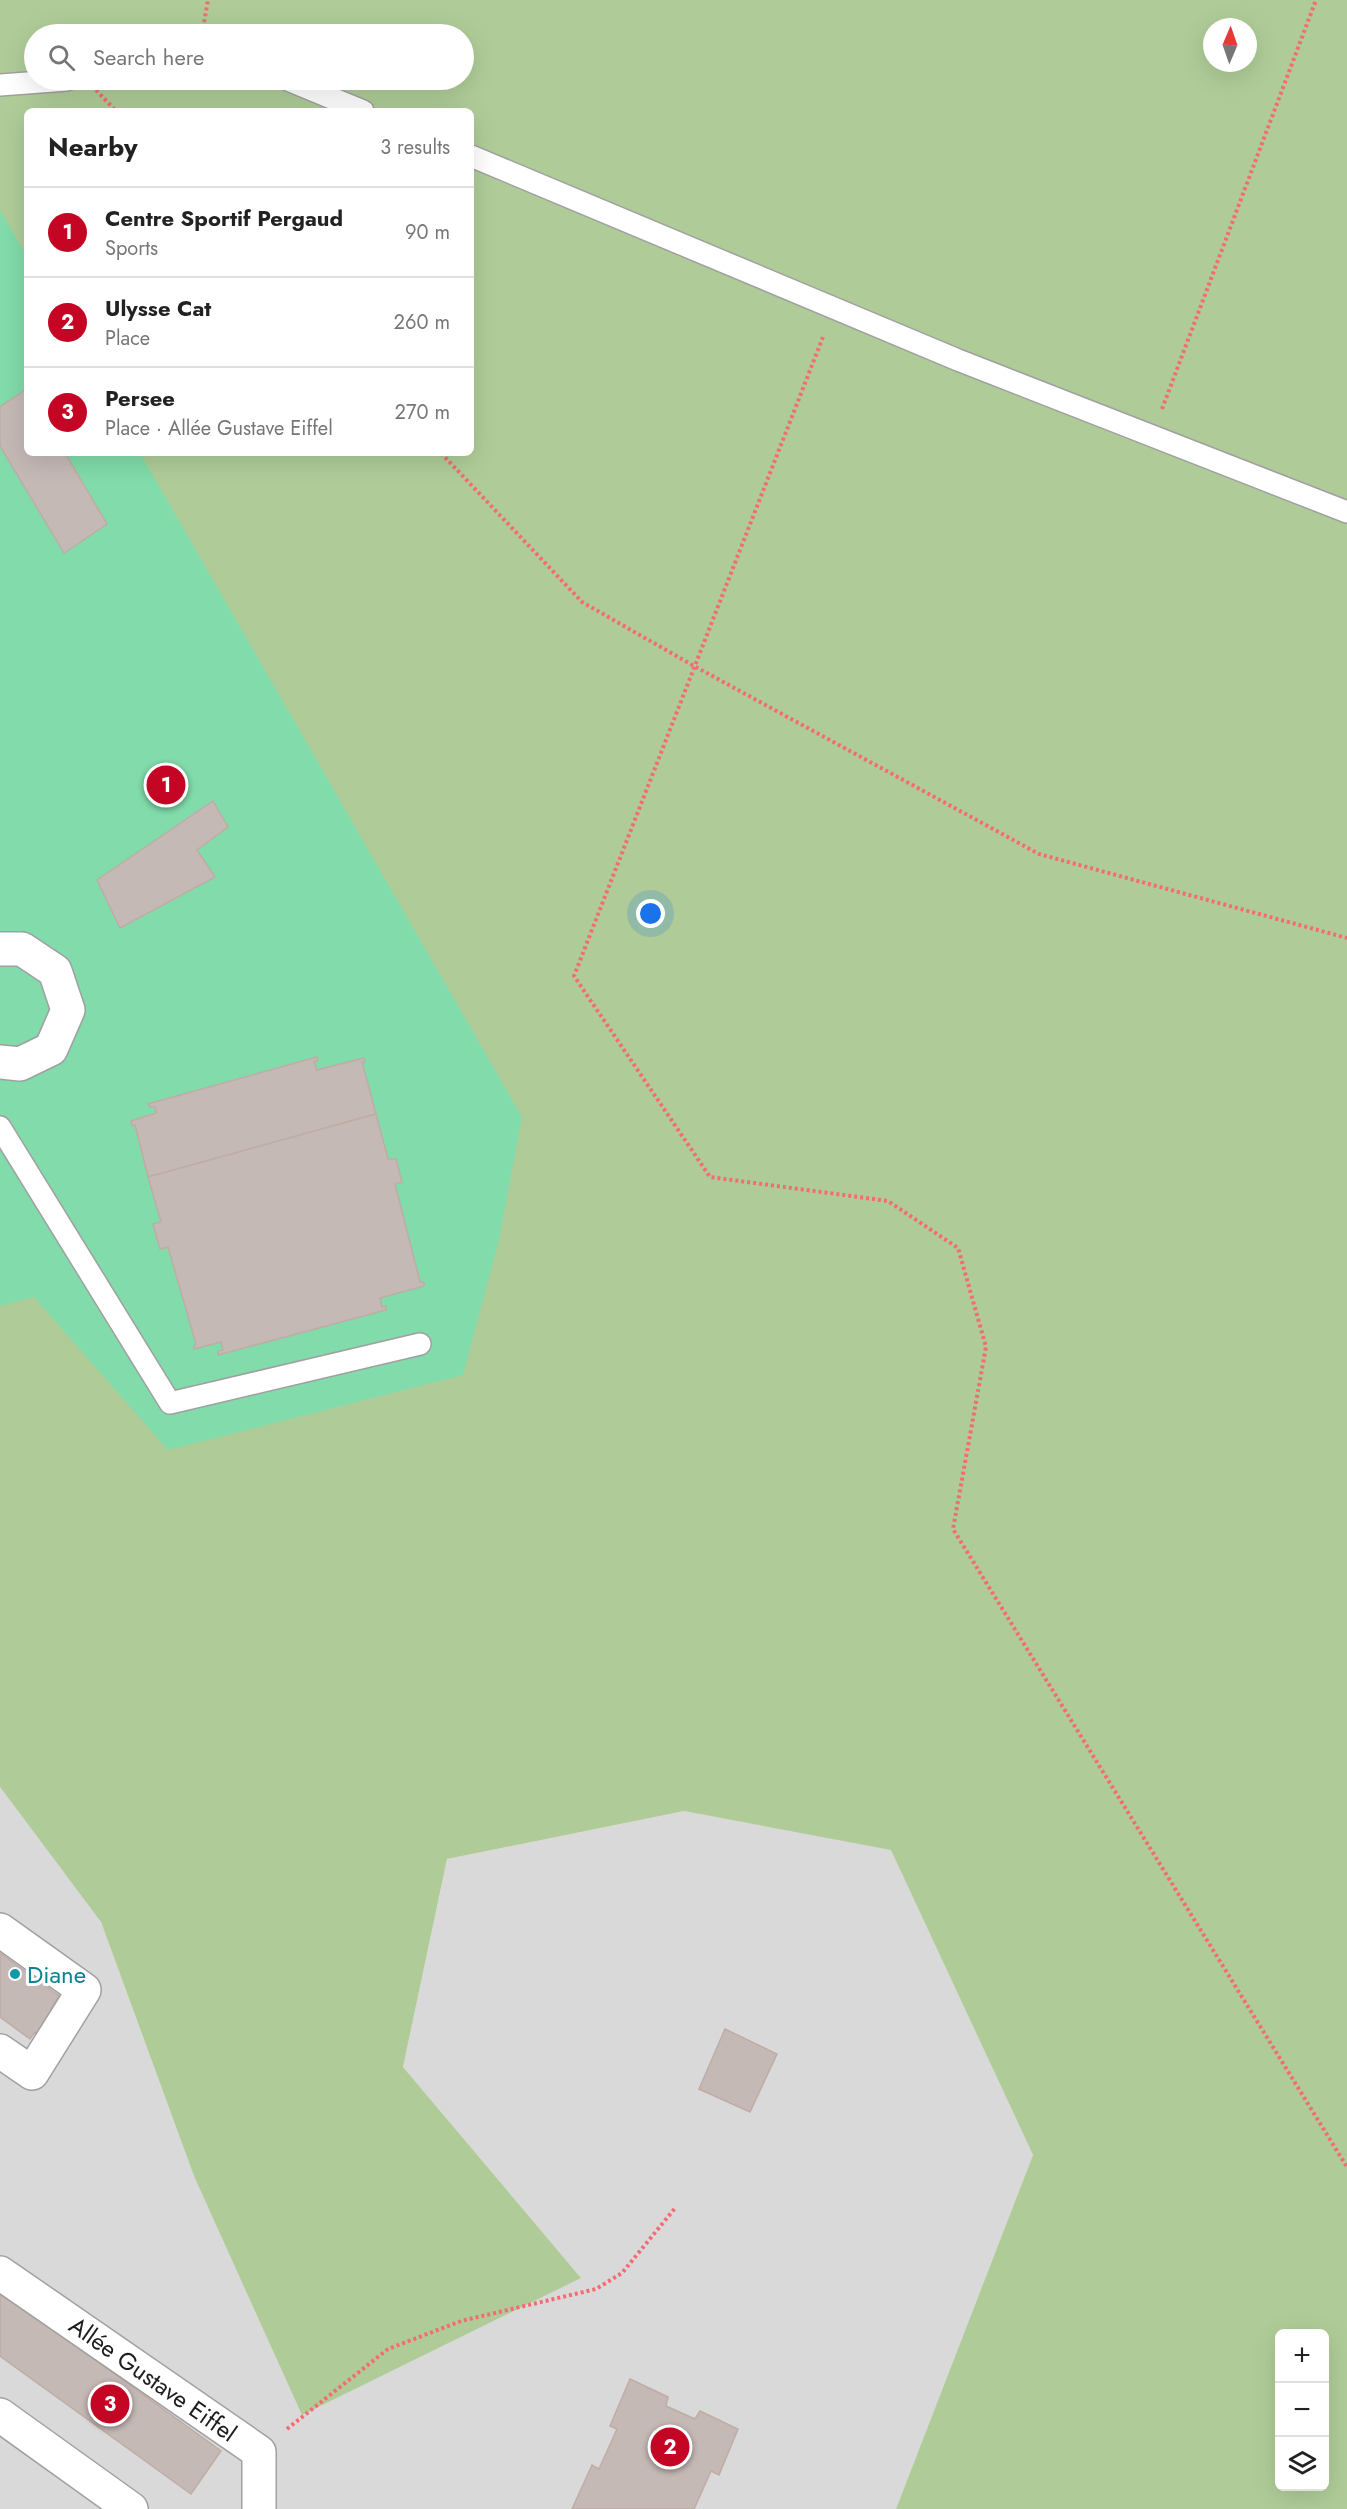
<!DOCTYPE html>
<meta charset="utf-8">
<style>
:root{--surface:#fff;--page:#f6f6f6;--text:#222;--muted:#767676;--line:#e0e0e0;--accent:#c40524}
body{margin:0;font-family:Jost,sans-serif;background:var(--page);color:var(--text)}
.controls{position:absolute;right:18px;bottom:18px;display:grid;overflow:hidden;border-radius:9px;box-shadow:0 6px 24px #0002}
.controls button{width:54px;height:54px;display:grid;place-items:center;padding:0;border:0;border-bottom:2px solid var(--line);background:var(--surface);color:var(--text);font:30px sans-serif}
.compass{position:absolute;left:1203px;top:18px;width:54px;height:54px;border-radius:50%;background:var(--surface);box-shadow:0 6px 24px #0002;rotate:2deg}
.you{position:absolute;left:651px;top:914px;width:21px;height:21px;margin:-15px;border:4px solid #fff;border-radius:50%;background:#1a73e8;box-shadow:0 0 0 9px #1a73e833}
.badge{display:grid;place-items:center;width:39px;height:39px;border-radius:50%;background:var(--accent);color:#fff;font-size:20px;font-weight:700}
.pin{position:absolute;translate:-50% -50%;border:3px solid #fff;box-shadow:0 2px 6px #0006}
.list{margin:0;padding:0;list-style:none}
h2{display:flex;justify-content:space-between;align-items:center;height:78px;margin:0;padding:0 24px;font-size:26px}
h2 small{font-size:20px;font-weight:400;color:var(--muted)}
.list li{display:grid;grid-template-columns:39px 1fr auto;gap:18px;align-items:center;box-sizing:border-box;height:90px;padding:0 24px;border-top:2px solid var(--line)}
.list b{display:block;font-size:22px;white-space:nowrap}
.list p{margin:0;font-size:20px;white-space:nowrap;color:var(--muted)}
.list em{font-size:20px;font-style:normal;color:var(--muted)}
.icon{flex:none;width:33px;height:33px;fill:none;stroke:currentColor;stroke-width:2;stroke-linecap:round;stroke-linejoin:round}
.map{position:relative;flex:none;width:1347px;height:2509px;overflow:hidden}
.search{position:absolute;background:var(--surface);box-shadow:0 6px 24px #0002;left:24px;top:24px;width:450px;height:66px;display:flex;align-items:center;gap:15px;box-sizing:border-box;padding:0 21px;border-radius:33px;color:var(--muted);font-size:22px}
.panel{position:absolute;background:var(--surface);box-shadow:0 6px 24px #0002;left:24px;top:108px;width:450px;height:348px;border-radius:9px}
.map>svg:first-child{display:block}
.residential{fill:#dad9d9}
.forest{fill:#afcc98;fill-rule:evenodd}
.pitch{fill:#81dbaa}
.building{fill:#c5b9b6;stroke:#bfaca5;stroke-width:1.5}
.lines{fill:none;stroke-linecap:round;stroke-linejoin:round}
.service-casing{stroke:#a0a0a0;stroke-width:24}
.minor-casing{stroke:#a0a0a0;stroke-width:36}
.path{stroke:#f66a73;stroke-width:4;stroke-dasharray:3 3;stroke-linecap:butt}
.service{stroke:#fff;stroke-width:21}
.minor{stroke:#fff;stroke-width:33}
.culture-dot{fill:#0f9aa8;stroke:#fff;stroke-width:2}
.labels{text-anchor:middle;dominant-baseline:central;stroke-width:6;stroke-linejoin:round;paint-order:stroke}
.culture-label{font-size:24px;fill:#0d838f;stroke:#fff;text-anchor:start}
.street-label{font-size:24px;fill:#1c1c1c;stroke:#fff}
</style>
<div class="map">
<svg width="1347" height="2509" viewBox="0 0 1347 2509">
<rect width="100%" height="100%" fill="#ede8e2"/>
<!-- residential -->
<polygon class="residential" points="0,1787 101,1922 194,2176 581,2278 403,2067 447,1859 684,1811 891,1849 1033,2155 896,2509 0,2509"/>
<!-- forest -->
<path class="forest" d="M0,0H1347V2509H896L1033,2155L891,1850L684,1811L447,1859L403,2067L581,2278L302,2415L194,2176L101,1922L0,1787ZM1212,27H1248V63H1212ZM34,34H464V80H34ZM27,111H471V453H27ZM1280,2334H1324V2486H1280Z"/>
<!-- pitch -->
<polygon class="pitch" points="0,210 27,257 27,453 140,453 522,1117 499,1240 463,1375 168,1450 34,1297 0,1306"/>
<!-- building -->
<g class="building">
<polygon points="27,389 27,453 65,453 107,524 64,553 0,446 0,407"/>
<polygon points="213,801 228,827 197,850 215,877 120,928 97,880"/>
<polygon points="317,1057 318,1060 314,1062 317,1070 364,1058 365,1062 362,1062 376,1114 148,1177 135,1125 132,1126 131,1121 156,1113 155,1107 150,1107 148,1104"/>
<polygon points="376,1114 388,1159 396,1159 402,1182 395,1184 420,1282 424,1282 424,1286 380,1298 382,1307 386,1306 386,1310 218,1355 218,1351 223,1350 221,1342 194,1349 194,1346 196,1344 168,1247 160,1249 153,1224 161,1222 148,1177"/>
<polygon points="0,1953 59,1996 51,2009 59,2016 43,2038 35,2032 30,2039 0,2017"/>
<polygon points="725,2029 777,2054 750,2112 699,2089"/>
<polygon points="0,2291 221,2451 191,2494 0,2356"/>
<polygon points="630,2379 668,2397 666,2406 695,2419 700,2411 738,2429 719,2475 711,2471 694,2509 572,2509 592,2465 599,2469 617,2429 610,2426"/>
</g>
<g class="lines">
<defs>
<g id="service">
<polyline points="288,80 363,111"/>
<polyline points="0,85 67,80"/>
<polyline points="471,156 958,360 1347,512"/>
<polyline points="0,1127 170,1403 420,1344"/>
</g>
<g id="minor">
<polyline points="0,949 22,949 55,971 68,1010 51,1049 20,1064 0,1062"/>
<polyline points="0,1930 84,1990 32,2073 0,2051"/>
<polyline points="0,2273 259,2452 259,2509"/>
<polyline points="0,2415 131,2509"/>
</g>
</defs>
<!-- service casing -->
<use href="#service" class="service-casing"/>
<!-- minor casing -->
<use href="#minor" class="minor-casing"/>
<!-- path -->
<g class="path">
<polyline points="202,34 208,0"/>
<polyline points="96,90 116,111"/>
<polyline points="823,337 574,976 710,1177 888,1201 958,1248 986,1347 953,1529 1347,2167"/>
<polyline points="1162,409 1316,0"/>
<polyline points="441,453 582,602 694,666 1039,854 1347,938"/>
<polyline points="287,2429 388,2349 461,2321 596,2289 622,2273 676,2207"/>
</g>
<!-- service -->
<use href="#service" class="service"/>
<!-- minor -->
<use href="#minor" class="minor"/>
</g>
<!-- markers -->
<circle class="culture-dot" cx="15" cy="1974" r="6"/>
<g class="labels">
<!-- culture labels -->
<g class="culture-label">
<text x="27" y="1974">Diane</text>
</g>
<!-- street labels -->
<g class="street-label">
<text transform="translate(153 2379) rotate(35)">Allée Gustave Eiffel</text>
</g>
</g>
</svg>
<div class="controls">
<button>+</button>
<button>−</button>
<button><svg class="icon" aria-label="layers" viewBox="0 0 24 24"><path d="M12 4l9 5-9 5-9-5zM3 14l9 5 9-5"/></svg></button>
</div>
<svg class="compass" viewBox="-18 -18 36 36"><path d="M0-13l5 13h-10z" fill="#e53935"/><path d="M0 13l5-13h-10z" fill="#767676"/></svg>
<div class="you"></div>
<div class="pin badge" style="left:166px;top:785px">1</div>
<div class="pin badge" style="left:670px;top:2447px">2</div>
<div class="pin badge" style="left:110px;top:2404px">3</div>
<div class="search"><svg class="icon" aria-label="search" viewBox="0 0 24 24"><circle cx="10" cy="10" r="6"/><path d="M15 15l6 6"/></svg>Search here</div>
<section class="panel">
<h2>Nearby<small>3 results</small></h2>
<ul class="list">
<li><span class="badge">1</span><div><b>Centre Sportif Pergaud</b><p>Sports</p></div><em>90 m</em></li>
<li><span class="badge">2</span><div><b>Ulysse Cat</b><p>Place</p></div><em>260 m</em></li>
<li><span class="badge">3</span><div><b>Persee</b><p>Place · Allée Gustave Eiffel</p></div><em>270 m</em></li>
</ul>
</section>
</div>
